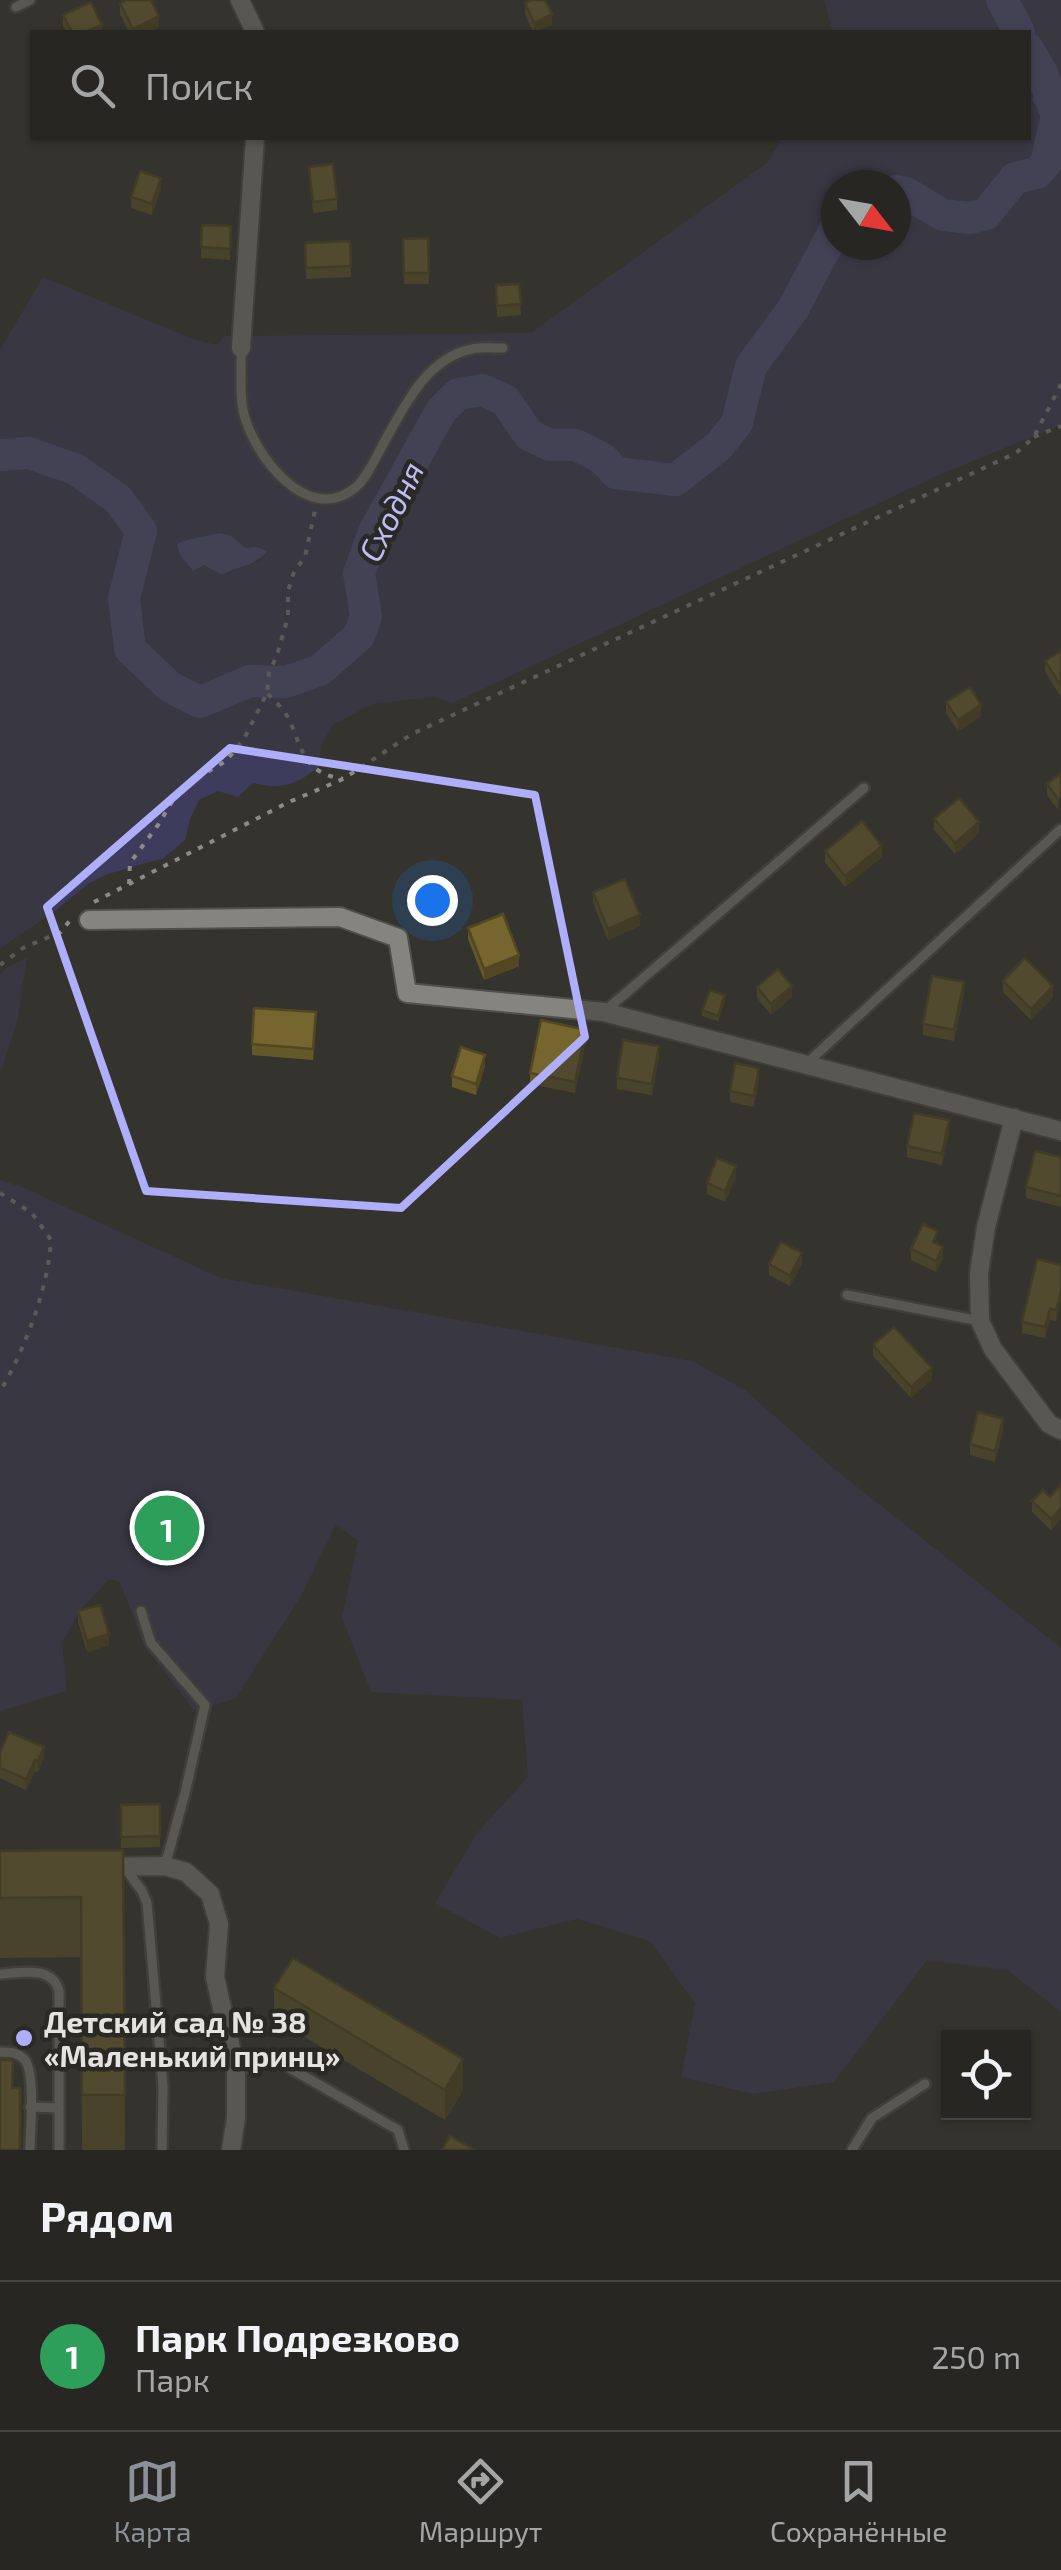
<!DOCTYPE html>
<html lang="ru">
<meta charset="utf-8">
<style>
:root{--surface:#272622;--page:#33322f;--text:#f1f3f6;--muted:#a4a5a5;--line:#434340;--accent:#8c9099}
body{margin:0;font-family:"Exo 2",sans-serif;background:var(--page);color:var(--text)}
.controls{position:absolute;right:30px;bottom:30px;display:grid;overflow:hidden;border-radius:0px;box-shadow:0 2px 8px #0004}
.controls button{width:90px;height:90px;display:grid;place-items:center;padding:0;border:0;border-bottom:2px solid var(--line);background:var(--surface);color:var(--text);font:50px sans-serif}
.compass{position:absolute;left:821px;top:170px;width:90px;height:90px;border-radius:50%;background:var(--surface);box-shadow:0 2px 8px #0004;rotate:121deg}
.you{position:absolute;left:432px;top:900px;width:35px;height:35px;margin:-25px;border:8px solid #fff;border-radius:50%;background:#1a73e8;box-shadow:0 0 0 15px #1a73e833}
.badge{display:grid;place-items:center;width:65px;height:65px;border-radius:50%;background:var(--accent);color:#fff;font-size:32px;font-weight:700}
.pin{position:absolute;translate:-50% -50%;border:5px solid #fff;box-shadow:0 2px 10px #0006}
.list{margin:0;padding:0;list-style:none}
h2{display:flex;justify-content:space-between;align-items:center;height:130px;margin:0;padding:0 40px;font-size:42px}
h2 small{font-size:32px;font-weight:400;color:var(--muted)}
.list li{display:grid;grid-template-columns:65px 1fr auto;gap:30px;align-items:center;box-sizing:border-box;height:150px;padding:0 40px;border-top:2px solid var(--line)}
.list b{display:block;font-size:38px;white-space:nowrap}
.list p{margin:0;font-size:32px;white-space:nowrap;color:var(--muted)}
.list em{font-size:32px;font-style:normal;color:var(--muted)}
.icon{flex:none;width:55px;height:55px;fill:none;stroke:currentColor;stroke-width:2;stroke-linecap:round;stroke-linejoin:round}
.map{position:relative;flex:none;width:1061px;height:2150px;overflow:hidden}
.search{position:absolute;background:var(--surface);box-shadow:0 2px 8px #0004;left:30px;right:30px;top:30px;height:110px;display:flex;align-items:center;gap:25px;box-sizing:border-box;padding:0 35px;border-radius:0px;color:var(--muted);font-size:38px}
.sheet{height:280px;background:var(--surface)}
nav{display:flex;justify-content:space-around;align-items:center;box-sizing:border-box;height:140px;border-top:2px solid var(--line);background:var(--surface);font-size:28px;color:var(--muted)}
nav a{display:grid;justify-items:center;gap:5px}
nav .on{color:var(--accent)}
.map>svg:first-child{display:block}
.green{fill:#3d3c5c;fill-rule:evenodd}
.water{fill:#545383}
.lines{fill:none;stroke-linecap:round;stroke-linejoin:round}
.river{stroke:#545383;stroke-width:32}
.service-casing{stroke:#504f4b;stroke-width:14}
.minor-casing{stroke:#504f4b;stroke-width:22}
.path{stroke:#8c8b87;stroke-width:4;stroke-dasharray:5 8;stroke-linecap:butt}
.service{stroke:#86847e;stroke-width:9}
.minor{stroke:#86847e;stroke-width:18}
.wall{fill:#655828}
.shaded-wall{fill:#524721}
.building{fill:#75662f;stroke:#524721;stroke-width:2.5}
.marked{fill:none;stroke:#afaefa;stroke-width:8;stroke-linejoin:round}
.poi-dot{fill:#afaefa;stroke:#2a2924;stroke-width:4}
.labels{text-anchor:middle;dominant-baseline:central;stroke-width:9;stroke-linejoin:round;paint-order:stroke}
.poi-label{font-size:30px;font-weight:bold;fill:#e4e3e0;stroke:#2a2924;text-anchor:start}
.water-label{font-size:32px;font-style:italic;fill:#bcbcf9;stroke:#2a2924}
</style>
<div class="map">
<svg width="1061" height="2150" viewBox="0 0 1061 2150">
<rect width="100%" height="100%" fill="#34332e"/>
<!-- green -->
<g class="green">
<path d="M824,0H1061V78L1048,75L1042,111L1047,132L1039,165L1052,162V150L1061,130V425L939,475L453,703L434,697L372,704L333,725L321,745L319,767C294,785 284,790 253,783L238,797L218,791L199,800L190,819L185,840L164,858L108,874L89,883L56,910L0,949V350L43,277L193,339L217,345L224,336L531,333L768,162L782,138H1028V32H833ZM836,185H896V245H836ZM219,533L230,535L246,548L257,547L261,560L222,575L204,565L192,570L180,555L187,539H198Z"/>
<polygon points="27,957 18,1019 0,1075 0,974 6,968"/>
<polygon points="0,1180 22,1187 221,1278 692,1361 745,1390 832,1467 1061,1648 1061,2012 1007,1970 927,1960 834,2082 753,2094 681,2077 695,2003 650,1941 577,1919 500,1938 435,1903 477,1833 528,1777 522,1700 371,1692 342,1618 358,1541 336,1524 301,1596 235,1699 194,1710 144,1646 120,1582 109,1579 80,1611 62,1643 67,1691 0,1711"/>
</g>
<!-- water -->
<g class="water">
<path d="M1048,75L1061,78V130L1052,150V162L1048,168L1039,165C1045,137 1053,124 1032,100L1038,80Z"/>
<path d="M219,533L230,535L246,548L257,547L267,551C255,567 238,566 222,575L204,565L193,571L180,555L177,544C190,537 205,537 219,533Z"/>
</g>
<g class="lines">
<!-- river -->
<g class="river">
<polyline points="1002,0 1019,32"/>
<polyline points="896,191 906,193 943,215 970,218 986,214 1015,178 1037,173 1046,163 1057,116 1043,75 1028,49"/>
<polyline points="0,455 29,453 75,469 118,499 141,531 124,598 130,649 170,687 200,702 250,681 286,682 320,670 359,636 366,616 359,573 375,530 441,411 458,394 482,390 505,400 529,435 550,445 576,445 602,458 616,473 675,480 719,446 737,423 751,366 793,309 836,228"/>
</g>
<defs>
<g id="service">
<polyline points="16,7 30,0"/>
<path d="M241,348C242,368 239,391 243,410C252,454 308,528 356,487C367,477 374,461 381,448C402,411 425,358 472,349C481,347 493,348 503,348"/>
<polyline points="605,1011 864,788"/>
<polyline points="806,1064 1061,829"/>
<polyline points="847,1295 980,1321"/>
<polyline points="141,1611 151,1643 205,1705 185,1793 165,1866"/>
<polyline points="125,1868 142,1891 147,1903 163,2086 162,2150"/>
<path d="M0,1974C21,1973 52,1965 59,1991V2150"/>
<path d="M0,2052C9,2052 17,2052 24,2059C36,2071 30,2131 30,2150"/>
<polyline points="236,2070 274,2059 398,2130 404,2150"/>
<polyline points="30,2107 59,2108"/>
<polyline points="852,2150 872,2118 925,2084"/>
</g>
<g id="minor">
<polyline points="240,0 255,32"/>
<polyline points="241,348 255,138"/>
<polyline points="89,920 340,917 398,938 407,993 604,1012 1061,1131"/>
<polyline points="1014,1118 986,1227 979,1273 980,1321 993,1349 1049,1424 1061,1430"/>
<polyline points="100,1867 165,1866 186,1872 210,1894 219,1924 215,1977 236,2070 236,2118 231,2150"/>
</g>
</defs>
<!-- service casing -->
<use href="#service" class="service-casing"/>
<!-- minor casing -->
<use href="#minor" class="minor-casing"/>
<!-- path -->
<g class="path">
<polyline points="1034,437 1061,426"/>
<path d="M268,694C277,703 288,714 292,726C304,756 307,773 343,779"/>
<polyline points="129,884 130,863 158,825 175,797 189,783 226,761 244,739 267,693 269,673 277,655 288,617 288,591 294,572 305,557 315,510"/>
<polyline points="94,902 289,802 343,779 412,734 1016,453 1034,437 1061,384"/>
<polyline points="0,965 23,948 61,932 71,919"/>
<path d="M0,1193L32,1213L51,1240C48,1290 25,1348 0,1392"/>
</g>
<!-- service -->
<use href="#service" class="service"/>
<!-- minor -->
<use href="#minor" class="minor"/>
</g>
<!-- wall -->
<g class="wall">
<polygon points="120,3 159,27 149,32 129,32 120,14"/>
<polygon points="525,3 552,25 533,32 525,14"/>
<polygon points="63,15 102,32 66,32 63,26"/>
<polygon points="309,167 337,199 337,210 313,213"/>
<polygon points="161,189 152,215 131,208 131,197"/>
<polygon points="202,225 231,226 230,260 201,258"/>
<polygon points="428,238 429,284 404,284 403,239"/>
<polygon points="350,241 351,277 306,279 305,243"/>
<polygon points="519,284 521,315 497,317 496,285"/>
<polygon points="1061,651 1061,697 1045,672 1045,661"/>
<polygon points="946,702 981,716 958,731 946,713"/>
<polygon points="1061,773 1058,810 1047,795 1047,784"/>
<polygon points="934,819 979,833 955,854 934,830"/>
<polygon points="825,851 882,857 845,887 825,862"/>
<polygon points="593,892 640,926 608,940 593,903"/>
<polygon points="468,928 519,966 484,980 468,939"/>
<polygon points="1003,981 1053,997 1031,1020 1003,992"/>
<polygon points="757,987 792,997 771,1015 757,998"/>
<polygon points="964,993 954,1041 923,1035 923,1024"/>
<polygon points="725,1000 718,1021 702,1016 702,1010"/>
<polygon points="316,1023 313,1060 252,1055 252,1044"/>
<polygon points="586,1041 575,1093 530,1084 530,1073"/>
<polygon points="659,1057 652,1095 617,1089 617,1078"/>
<polygon points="485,1066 476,1095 452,1087 452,1076"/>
<polygon points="759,1079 754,1107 730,1102 730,1091"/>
<polygon points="949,1131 942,1165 907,1157 907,1146"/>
<polygon points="1061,1157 1061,1207 1026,1198 1026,1187"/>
<polygon points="736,1177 725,1202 707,1194 707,1183"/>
<polygon points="938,1242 937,1244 943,1258 936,1272 911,1260 911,1249"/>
<polygon points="769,1264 802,1264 790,1286 769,1275"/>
<polygon points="1061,1265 1056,1321 1050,1320 1045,1338 1022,1333 1022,1322"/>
<polygon points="873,1345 932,1379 911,1398 873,1356"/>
<polygon points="1003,1430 995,1462 970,1455 970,1444"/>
<polygon points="1061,1484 1061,1519 1051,1530 1032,1512 1032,1501 1050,1497"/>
<polygon points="78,1611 109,1645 87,1652 78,1622"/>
<polygon points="0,1752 44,1758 38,1772 35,1771 26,1790 0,1778"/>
<polygon points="160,1804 160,1847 121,1848 121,1805"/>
<polygon points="123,1850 125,2150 82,2150 81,1957 0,1958 0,1851"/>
<polygon points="274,1988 463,2090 445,2120 274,2019"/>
</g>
<!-- shaded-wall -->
<g class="shaded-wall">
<polygon points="552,14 552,25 534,32 534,23"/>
<polygon points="159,16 159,27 149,32 133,32 133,29"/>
<polygon points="102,25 102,32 85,32"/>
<polygon points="161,178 161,189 152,215 152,204"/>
<polygon points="981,705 981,716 958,731 958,720"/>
<polygon points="979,822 979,833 955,854 955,843"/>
<polygon points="882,846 882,857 845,887 845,876"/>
<polygon points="640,915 640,926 608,940 608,929"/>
<polygon points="519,955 519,966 484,980 484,969"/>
<polygon points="964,982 964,993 954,1041 954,1030"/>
<polygon points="792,986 792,997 771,1015 771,1004"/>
<polygon points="1053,986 1053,997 1031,1020 1031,1009"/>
<polygon points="586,1030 586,1041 575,1093 575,1082"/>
<polygon points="659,1046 659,1057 652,1095 652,1084"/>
<polygon points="485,1055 485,1066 476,1095 476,1084"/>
<polygon points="759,1068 759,1079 754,1107 754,1096"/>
<polygon points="949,1120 949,1131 942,1165 942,1154"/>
<polygon points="736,1166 736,1177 725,1202 725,1191"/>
<polygon points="943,1247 943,1258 936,1272 936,1261"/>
<polygon points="802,1253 802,1264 790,1286 790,1276"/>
<polygon points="1061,1291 1061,1302 1056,1321 1056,1310"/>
<polygon points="1050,1309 1050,1320 1045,1338 1045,1327"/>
<polygon points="932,1368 932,1379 911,1398 911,1387"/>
<polygon points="1003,1419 1003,1430 995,1462 995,1451"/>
<polygon points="1061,1508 1061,1519 1051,1530 1051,1519"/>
<polygon points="109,1634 109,1645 87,1652 87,1641"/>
<polygon points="44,1747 44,1758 38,1772 38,1761"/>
<polygon points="35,1760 35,1771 26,1790 26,1779"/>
<polygon points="463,2059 463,2090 445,2120 445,2090"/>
</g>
<!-- building -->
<g class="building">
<polygon points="126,0 151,0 159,16 133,29 120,3"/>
<polygon points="531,0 545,0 552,14 534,23 525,3"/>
<polygon points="91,2 102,25 85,32 72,32 63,15"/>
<polygon points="333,164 337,199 313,202 309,167"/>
<polygon points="140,171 161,178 152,204 131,197"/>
<polygon points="202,225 231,226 230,249 201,247"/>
<polygon points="428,238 429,273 404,273 403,239"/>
<polygon points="350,241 351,266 306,268 305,243"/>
<polygon points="519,284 521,304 497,306 496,285"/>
<polygon points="1061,651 1061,686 1045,661"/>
<polygon points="970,687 981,705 958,720 946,702"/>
<polygon points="1061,773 1061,796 1058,799 1047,784"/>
<polygon points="959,798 979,822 955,843 934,819"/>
<polygon points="862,821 882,846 845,876 825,851"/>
<polygon points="625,879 640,915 608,929 593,892"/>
<polygon points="503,914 519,955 484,969 468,928"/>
<polygon points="1025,958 1053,986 1031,1009 1003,981"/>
<polygon points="778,969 792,986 771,1004 757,987"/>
<polygon points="932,976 964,982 954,1030 923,1024"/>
<polygon points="710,990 725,995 718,1016 702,1010"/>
<polygon points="254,1008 316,1012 313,1049 252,1044"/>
<polygon points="541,1020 586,1030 575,1082 530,1073"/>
<polygon points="623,1040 659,1046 652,1084 617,1078"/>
<polygon points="461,1047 485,1055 476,1084 452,1076"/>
<polygon points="735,1063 759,1068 754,1096 730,1091"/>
<polygon points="914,1113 949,1120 942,1154 907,1146"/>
<polygon points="1035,1151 1061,1157 1061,1196 1026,1187"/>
<polygon points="717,1158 736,1166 725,1191 707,1183"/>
<polygon points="923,1224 938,1231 933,1242 943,1247 936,1261 911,1249"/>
<polygon points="781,1242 802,1253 790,1276 769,1264"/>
<polygon points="1037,1259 1061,1265 1061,1291 1056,1310 1050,1309 1045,1327 1022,1322"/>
<polygon points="894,1327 932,1368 911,1387 873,1345"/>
<polygon points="978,1412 1003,1419 995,1451 970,1444"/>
<polygon points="1061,1484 1061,1508 1051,1519 1032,1501 1043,1490 1050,1497"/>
<polygon points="100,1605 109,1634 87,1641 78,1611"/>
<polygon points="9,1732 44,1747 38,1761 35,1760 26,1779 0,1768 0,1752"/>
<polygon points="160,1804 160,1836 121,1837 121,1805"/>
<polygon points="123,1850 125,2095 82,2095 81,1897 0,1898 0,1851"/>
<polygon points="293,1958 463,2059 445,2090 274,1988"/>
<polygon points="0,2060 13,2060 12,2088 20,2088 20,2150 0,2150"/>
<polygon points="450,2136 475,2150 442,2150"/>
</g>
<!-- marked area -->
<path d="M0 0H1061V2150H0ZM230,748L535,795L585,1037L401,1208L146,1191L47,907Z" fill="#34332e" fill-opacity=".55" fill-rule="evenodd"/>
<path class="marked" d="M230,748L535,795L585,1037L401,1208L146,1191L47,907Z"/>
<!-- markers -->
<circle class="poi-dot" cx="24" cy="2038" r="10"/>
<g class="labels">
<!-- poi labels -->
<g class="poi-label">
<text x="44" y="2021">Детский сад № 38<tspan x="44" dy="34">«Маленький принц»</tspan></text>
</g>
<!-- water labels -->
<g class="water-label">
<text transform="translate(390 511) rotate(-64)">Сходня</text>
</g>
</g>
</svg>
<div class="controls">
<button><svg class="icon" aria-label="locate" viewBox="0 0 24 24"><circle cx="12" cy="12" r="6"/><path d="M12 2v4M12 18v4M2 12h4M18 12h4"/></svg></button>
</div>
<svg class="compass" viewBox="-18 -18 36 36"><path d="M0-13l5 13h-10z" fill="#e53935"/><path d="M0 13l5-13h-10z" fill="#a4a5a5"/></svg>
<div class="you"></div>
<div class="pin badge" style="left:167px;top:1528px;background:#2e9e5b">1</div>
<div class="search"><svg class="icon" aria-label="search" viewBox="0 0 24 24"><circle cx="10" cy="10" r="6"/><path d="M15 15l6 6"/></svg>Поиск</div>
</div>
<section class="sheet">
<h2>Рядом<small></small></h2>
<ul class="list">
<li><span class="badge" style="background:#2e9e5b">1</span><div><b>Парк Подрезково</b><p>Парк</p></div><em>250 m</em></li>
</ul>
</section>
<nav>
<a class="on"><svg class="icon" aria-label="map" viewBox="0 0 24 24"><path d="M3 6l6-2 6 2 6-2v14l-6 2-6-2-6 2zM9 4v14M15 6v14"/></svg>Карта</a>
<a><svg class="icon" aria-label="directions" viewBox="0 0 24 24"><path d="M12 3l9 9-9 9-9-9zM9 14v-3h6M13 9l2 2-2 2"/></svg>Маршрут</a>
<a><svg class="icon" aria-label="saved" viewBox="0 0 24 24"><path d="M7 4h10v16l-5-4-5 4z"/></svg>Сохранённые</a>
</nav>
